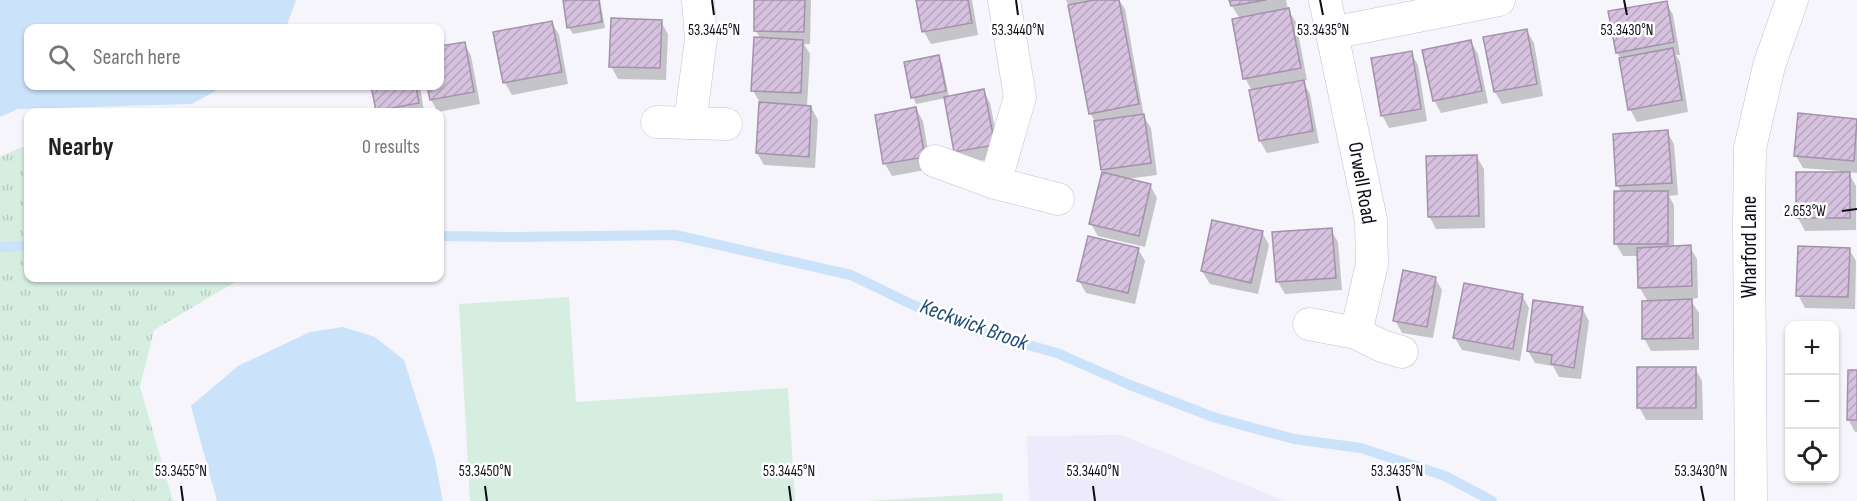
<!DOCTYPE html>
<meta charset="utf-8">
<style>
:root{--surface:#fff;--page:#f6f6f6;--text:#222;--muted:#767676;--line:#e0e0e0}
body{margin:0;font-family:"Sofia Sans Condensed",sans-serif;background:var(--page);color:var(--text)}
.controls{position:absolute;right:18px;bottom:18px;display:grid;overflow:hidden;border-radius:12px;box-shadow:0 2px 4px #0004}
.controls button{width:54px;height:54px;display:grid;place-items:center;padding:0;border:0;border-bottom:2px solid var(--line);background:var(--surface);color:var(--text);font:30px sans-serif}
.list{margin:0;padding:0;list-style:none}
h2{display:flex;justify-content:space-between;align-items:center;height:78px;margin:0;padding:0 24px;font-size:26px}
h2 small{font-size:20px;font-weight:400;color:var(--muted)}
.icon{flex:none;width:33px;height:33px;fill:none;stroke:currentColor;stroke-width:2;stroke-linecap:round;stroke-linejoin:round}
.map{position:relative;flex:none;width:1857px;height:501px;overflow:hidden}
.search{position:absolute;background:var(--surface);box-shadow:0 2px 4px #0004;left:24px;top:24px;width:420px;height:66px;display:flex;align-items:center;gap:15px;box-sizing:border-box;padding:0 21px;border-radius:12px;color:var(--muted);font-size:22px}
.panel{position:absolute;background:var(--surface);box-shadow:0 2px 4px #0004;left:24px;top:108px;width:420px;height:174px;border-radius:12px}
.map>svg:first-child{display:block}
.built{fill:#edeafb}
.green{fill:#d5eee0}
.park{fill:url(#park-tufts)}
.water{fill:#cae2fa}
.shadow{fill:#0003}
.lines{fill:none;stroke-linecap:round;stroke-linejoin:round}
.stream{stroke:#cae2fa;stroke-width:10}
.building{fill:url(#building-hatch);stroke:#a491ac;stroke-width:1.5}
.minor-casing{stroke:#c2bede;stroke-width:33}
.minor{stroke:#fff;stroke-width:32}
.ticks{fill:none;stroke:#0d0b16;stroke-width:2}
.labels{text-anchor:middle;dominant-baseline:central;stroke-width:5;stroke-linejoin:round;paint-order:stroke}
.street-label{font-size:21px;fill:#0d0b16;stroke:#fff}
.water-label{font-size:22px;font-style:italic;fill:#204c73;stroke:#fff}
.ticks-label{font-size:15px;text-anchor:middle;fill:#0d0b16;stroke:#fff;stroke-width:5;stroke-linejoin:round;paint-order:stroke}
</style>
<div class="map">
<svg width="1857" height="501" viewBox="0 0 1857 501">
<defs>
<pattern id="park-tufts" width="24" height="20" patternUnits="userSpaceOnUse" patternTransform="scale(1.5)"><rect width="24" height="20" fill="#d5eee0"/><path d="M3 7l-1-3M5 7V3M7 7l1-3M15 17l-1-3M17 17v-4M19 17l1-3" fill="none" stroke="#b6cbbf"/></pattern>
<pattern id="building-hatch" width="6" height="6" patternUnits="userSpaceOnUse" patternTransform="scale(1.5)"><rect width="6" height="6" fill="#d6c2de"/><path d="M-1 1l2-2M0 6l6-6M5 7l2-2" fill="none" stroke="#b6a5be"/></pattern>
</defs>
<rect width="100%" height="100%" fill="#f6f5fc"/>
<!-- built -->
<polygon class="built" points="1121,435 1285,501 1029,501 1027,436"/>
<!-- green -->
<g class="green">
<polygon points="569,297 576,402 788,388 795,501 470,501 459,304"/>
<polygon points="1002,493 1003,501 866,501"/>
</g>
<!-- park -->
<polygon class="park" points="28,146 28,278 242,278 154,330 140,387 173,501 0,501 0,157 20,148"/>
<!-- water -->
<g class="water">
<polygon points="0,0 296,0 286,28 28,28 28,86 224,86 192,104 18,109 0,117"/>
<polygon points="343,327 375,337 404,360 434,455 443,501 217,501 191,406 238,366 310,332"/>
</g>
<!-- shadow -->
<g class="shadow">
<polygon points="564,0 600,0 605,28 573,34 569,28"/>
<polygon points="756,0 811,0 810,44 804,44 810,54 807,107 811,107 818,120 815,168 764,165 757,153 761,104 753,91 761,39 755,30"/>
<polygon points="917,0 972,0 978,35 931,44 924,32"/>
<polygon points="1066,0 1119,0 1125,9 1144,117 1151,128 1157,175 1126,179 1150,185 1157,198 1145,247 1098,236 1091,224 1105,174 1102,169 1096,123 1090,113 1070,8"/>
<polygon points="1231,0 1286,0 1288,10 1296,22 1307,80 1303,81 1310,94 1319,143 1267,153 1260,141 1250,91 1252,91 1245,78 1240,19 1232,6"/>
<polygon points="1666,2 1673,15 1680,55 1676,55 1680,62 1688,112 1637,122 1630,109 1620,58 1617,52"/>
<polygon points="661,22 668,34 666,80 618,79 611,66"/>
<polygon points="552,23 559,35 568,84 512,95 505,83 495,33"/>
<polygon points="1527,31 1534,43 1543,96 1502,104 1495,92"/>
<polygon points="1471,42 1478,54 1488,103 1441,113 1434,100"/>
<polygon points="464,43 471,56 480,104 438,112 431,100 429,86 440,86 440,48"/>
<polygon points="1411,53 1418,65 1427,121 1389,128 1382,115"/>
<polygon points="938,57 942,63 949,97 983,90 990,103 1001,157 963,164 956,152 946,98 916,104 913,97"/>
<polygon points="372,86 420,86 424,112 378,112"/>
<polygon points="916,109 923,121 931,169 892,176 885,164 877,116"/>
<polygon points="1799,115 1857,120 1857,173 1848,172 1856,186 1856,230 1805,231 1798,218 1797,174 1840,174 1840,171 1803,168 1796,156"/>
<polygon points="1667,132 1674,144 1678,195 1669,196 1674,205 1674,248 1690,247 1697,259 1698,298 1690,299 1699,313 1699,350 1651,351 1644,338 1648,302 1640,288 1639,256 1623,256 1616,244 1622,193 1618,186"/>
<polygon points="1477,157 1484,169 1485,228 1436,229 1429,216"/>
<polygon points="1331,230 1338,242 1342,290 1285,294 1278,282"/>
<polygon points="1262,232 1269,245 1258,294 1210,284 1202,271"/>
<polygon points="1138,249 1145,261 1135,304 1086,293 1079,281"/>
<polygon points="1849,249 1856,261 1855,309 1805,308 1798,295"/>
<polygon points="1435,278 1442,290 1433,338 1402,333 1395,320"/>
<polygon points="1522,295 1529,308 1520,361 1462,350 1455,338"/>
<polygon points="1582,308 1589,321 1581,379 1559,377 1553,366 1535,363 1528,351"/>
<polygon points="1695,368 1702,381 1703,420 1646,420 1639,407"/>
<polygon points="1857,371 1857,432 1855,432 1848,419"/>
</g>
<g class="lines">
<!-- stream -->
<g class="stream">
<polyline points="440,236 514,237 675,235 851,275 913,305 978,331 1057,353 1130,385 1213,417 1294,439 1361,448 1445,476 1492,501"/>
<polyline points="0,247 28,246"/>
</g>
</g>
<!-- building -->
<g class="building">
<polygon points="563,0 599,0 602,22 567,28"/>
<polygon points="754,0 805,0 804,32 754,31"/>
<polygon points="916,0 968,0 972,23 922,32"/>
<polygon points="1094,0 1119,0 1139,104 1089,114 1068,5"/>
<polygon points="1229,0 1266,0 1231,6"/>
<polygon points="1667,1 1674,42 1616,53 1608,11"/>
<polygon points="1289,8 1301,68 1243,79 1232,19"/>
<polygon points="611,18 662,20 660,68 609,67"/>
<polygon points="552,21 562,72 503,83 493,32"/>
<polygon points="1527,29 1537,84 1494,92 1483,37"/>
<polygon points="754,37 803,40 801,93 751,91"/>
<polygon points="1471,40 1482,91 1433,101 1422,50"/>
<polygon points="465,42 474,92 430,100 427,86 440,86 440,46"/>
<polygon points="1673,48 1682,100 1628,110 1619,58"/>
<polygon points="1412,51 1421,109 1381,116 1371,58"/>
<polygon points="939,55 946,91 911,98 904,62"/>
<polygon points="1304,80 1313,131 1259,141 1249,90"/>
<polygon points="371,86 416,86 419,103 376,111"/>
<polygon points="984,89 995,145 954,152 944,97"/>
<polygon points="759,102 811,106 809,157 756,153"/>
<polygon points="916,107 925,157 883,164 875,115"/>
<polygon points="1798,113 1857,119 1854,161 1794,156"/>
<polygon points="1144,114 1151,163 1101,170 1094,121"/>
<polygon points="1668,130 1672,183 1616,186 1613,134"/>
<polygon points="1477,155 1479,216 1428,217 1426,156"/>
<polygon points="1102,172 1151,184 1139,236 1089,224"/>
<rect x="1796" y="172" width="54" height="46"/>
<rect x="1614" y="191" width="54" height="53"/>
<polygon points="1212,220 1263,231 1251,283 1201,271"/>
<polygon points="1332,228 1336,278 1276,282 1272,232"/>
<polygon points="1088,236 1139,248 1128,293 1077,281"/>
<polygon points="1691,245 1692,286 1638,288 1637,248"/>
<polygon points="1798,246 1850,248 1848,297 1796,296"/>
<polygon points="1403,270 1436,277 1427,327 1393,321"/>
<polygon points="1464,283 1523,294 1513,349 1453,338"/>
<polygon points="1692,299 1693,338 1642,339 1642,301"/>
<polygon points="1533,300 1583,307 1574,368 1551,364 1552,355 1527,351"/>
<rect x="1637" y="367" width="59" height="41"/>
<polygon points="1848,370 1857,370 1857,420 1847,420"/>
</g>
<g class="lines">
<defs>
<g id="minor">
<polyline points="1325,0 1371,220 1372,264 1356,333"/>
<polyline points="1332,33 1499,0"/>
<polyline points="657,122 726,124"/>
<polyline points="690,123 701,39 698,0"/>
<polyline points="935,161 995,183 1020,97 1004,0"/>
<polyline points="995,183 1058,199"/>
<polyline points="1309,324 1356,333 1382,346 1402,352"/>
<polyline points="1751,501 1749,224 1750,148 1769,66 1792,0"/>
</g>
</defs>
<!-- minor casing -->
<use href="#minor" class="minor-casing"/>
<!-- minor -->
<use href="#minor" class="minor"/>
</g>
<!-- ticks -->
<path class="ticks" d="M712,0L714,15M1016,0L1018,15M1320,0L1323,15M1624,0L1627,15M1842,211L1857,209M181,486L183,501M485,486L487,501M789,486L791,501M1093,486L1095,501M1397,486L1400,501M1701,486L1704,501"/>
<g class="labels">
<!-- street labels -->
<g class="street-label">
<text transform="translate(1362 183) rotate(80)">Orwell Road</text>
<text transform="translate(1749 247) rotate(-90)">Wharford Lane</text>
</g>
<!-- water labels -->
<g class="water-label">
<text transform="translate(974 325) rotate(20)">Keckwick Brook</text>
</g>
</g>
<g class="ticks-label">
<text x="714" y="35">53.3445°N</text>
<text x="1018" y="35">53.3440°N</text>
<text x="1323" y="35">53.3435°N</text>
<text x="1627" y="35">53.3430°N</text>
<text x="1805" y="216">2.653°W</text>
<text x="181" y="476">53.3455°N</text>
<text x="485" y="476">53.3450°N</text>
<text x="789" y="476">53.3445°N</text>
<text x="1093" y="476">53.3440°N</text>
<text x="1397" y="476">53.3435°N</text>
<text x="1701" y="476">53.3430°N</text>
</g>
</svg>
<div class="controls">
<button>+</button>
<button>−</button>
<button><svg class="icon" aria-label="locate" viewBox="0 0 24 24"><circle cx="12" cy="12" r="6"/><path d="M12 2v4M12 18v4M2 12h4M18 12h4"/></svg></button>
</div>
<div class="search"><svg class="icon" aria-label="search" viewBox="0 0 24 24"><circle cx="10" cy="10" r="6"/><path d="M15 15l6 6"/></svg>Search here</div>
<section class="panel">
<h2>Nearby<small>0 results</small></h2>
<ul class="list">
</ul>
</section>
</div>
